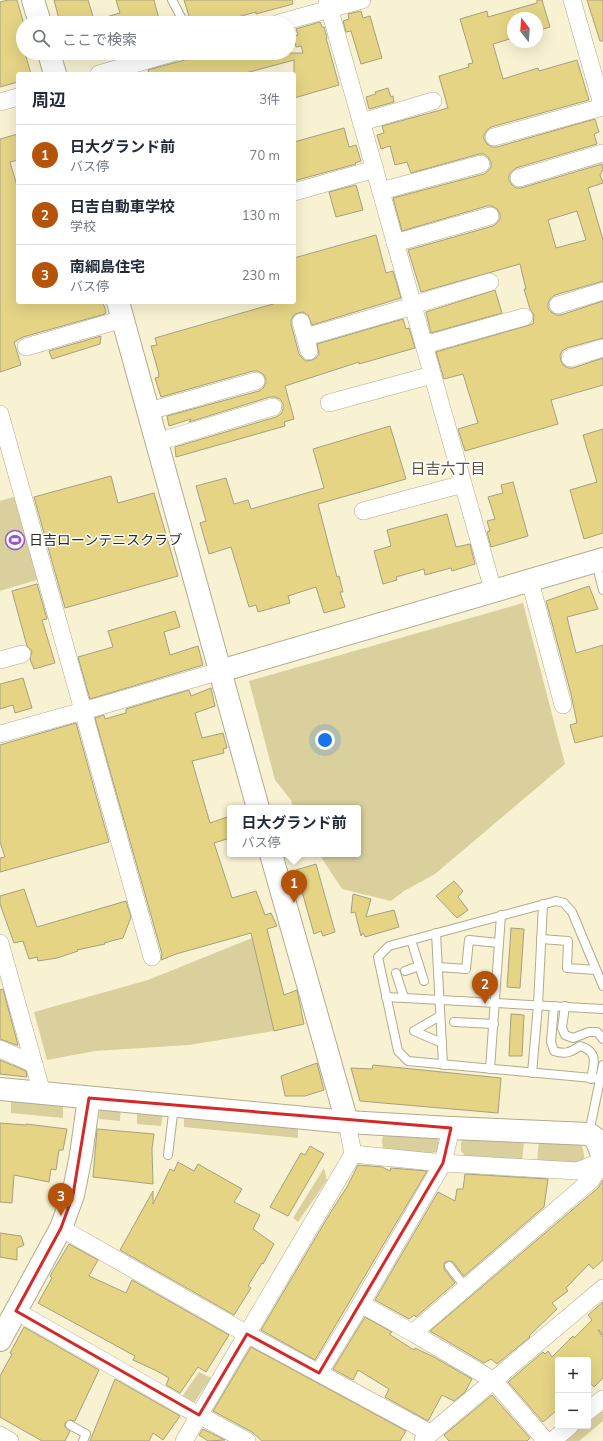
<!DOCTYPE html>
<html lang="ja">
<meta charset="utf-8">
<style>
:root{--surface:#fff;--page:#f2f2f3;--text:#1f2937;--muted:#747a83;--line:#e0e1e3;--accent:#b45309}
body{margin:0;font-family:Mulish,"Noto Sans JP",sans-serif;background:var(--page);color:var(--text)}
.controls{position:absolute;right:12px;bottom:12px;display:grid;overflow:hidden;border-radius:4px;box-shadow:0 4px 16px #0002}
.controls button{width:36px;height:36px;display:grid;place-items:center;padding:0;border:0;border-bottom:1px solid var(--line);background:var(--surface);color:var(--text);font:20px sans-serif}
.compass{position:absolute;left:507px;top:12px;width:36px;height:36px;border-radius:50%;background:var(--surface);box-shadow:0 4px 16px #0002;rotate:343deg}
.you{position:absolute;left:325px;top:740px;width:14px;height:14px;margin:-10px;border:3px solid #fff;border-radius:50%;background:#1a73e8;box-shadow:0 0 0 6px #1a73e833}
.badge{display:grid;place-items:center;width:26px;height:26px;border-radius:50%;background:var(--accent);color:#fff;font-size:13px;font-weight:700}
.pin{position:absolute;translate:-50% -33px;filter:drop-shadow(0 1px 2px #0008)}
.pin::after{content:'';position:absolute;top:21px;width:14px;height:12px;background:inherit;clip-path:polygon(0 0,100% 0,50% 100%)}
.popup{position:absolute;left:227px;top:805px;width:134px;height:52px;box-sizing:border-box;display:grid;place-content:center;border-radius:4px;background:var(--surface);filter:drop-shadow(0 1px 3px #0005);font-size:13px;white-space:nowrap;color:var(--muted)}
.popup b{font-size:15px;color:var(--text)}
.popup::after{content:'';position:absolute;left:50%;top:100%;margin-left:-8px;border:8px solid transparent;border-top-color:var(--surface)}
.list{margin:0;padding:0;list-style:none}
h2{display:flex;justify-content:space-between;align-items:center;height:52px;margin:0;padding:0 16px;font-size:17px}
h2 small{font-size:13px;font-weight:400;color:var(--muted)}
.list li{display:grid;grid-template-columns:26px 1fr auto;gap:12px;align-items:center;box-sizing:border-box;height:60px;padding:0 16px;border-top:1px solid var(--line)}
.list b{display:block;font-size:15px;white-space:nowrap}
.list p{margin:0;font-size:13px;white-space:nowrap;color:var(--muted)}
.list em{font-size:13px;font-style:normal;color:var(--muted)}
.icon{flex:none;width:22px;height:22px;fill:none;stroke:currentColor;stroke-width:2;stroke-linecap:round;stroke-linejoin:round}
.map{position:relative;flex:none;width:603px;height:1441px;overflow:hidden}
.search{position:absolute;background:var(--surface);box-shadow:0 4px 16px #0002;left:16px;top:16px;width:280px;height:44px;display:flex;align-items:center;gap:10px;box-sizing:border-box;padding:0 14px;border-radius:22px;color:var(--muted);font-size:15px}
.panel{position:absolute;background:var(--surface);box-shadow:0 4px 16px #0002;left:16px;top:72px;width:280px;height:232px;border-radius:4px}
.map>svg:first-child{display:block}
.green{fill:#dad09d}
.building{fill:#e4d484;stroke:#a5a082;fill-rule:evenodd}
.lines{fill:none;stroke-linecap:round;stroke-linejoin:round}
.lane-casing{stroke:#b1ab8d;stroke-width:10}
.street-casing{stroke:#b1ab8d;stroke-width:18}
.secondary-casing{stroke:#b1ab8d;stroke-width:24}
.lane{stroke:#fff;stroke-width:8}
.street{stroke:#fff;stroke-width:17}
.secondary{stroke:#fff;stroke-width:22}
.marked{fill:none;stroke:#d62828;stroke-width:3;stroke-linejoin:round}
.labels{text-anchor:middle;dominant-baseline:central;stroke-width:3;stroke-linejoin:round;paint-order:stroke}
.poi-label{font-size:14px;fill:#2e2c20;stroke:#fefefe;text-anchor:start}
.neighbourhood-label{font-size:15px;fill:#585237;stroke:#fefefe}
</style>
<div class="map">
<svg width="603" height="1441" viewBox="0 0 603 1441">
<rect width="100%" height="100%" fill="#f8f2d2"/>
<!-- green -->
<g class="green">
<polygon points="17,496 40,579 0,591 0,501"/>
<polygon points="523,603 565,764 435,874 404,891 391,901 342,889 319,854 358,854 358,808 293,808 291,800 275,780 249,681"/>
<polygon points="252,938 274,1031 189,1045 95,1051 47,1060 34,1012 148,980"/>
<polygon points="11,1098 63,1102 63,1118 11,1113"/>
<polygon points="121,1106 120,1121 99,1119 100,1108"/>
<polygon points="137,1108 163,1111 161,1126 137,1124"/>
<polygon points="184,1112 298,1128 298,1138 184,1127"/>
<polygon points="385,1130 436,1135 439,1143 438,1151 428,1155 383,1150 382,1140"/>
<polygon points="465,1136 524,1141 522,1162 466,1157 461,1151 461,1143"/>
<polygon points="539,1140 576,1143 582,1146 584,1154 584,1161 577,1166 537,1161"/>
<polygon points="324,1168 327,1180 298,1222 293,1218"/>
<polygon points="199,1372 211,1378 194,1403 181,1398"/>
<polygon points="603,1406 603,1421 579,1441 561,1441 579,1426 588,1426 588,1418"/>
</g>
<!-- building -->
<g class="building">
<polygon points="8,0 17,0 23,21 23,39 21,40 23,53 25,53 31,74 18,74 18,82 0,87 0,2"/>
<polygon points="54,0 88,0 95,23 80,23 79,19 60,23"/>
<polygon points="116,0 154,0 160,23 96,23 96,20 120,13"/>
<polygon points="184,0 292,0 293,4 256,14 256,12 227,20 228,23 191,23"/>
<path d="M537,0H542L550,27L537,31V18H513V38L493,44L503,79L538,68L539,71L577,60L589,100L491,127L487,130L484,135V139L487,144L492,147H497L595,119L599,132L594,134L597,144L516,168L512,171L509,175V180L512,185L516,188H521L602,164L603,170L600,175L603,183L588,188L603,240V281L555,295L550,299L548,303V308L551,312L556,315H561L603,301V338L567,348L562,351L560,356L561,361L563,365L568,368H573L603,358V385L551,400L558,424L465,451L458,429L478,423L463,374L444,379L436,352L533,324L534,315L530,309L524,289H526L520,264L421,292L408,250L493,226L497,223L500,219V214L497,209L492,206H487L402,231L393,198L484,174L488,171L491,167V162L488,157L484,154H479L411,173L407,162L395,165L390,146L381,149L377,135L384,133L382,126L448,108L439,76L469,67L468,64L473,63L460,19L487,11L488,17L537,3ZM577,211L586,240L556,248L548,220Z"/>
<polygon points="587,0 603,0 603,41 600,41"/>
<polygon points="361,11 363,18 370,16 382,58 361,64 351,31 346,32 343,21 349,19 348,14"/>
<polygon points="320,22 322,27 324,27 327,38 326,38 339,85 294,98 294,60 242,74 149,74 148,70 203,55 202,53 303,53 301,46 296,47 293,36 298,35 296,29"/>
<polygon points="388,88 391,97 393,96 394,102 369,109 366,97 376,94 375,92"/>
<polygon points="344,128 349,147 356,145 361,161 355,163 356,164 294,181 294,142"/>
<polygon points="18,134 18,160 10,162 18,189 18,302 103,302 106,312 105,314 23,337 14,342 21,365 0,372 0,139"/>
<polygon points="356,185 363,210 336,217 329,192"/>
<polygon points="376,235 386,273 393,271 401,298 312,325 308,315 303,312 298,313 294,315 291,320 291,324 299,354 302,358 306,361 312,360 316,358 319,354 317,344 403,319 406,329 409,328 415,348 359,364 359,362 285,386 294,419 284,422 285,426 176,457 175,447 276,417 281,414 283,410 283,404 280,399 275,397 270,397 189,422 191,419 169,426 167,416 259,391 263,388 266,383 266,379 263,374 258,371 253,371 161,397 155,378 159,377 158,375 159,374 151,346 157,345 155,338 280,302 294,302 294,258"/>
<polygon points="495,290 502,313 431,333 426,312"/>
<polygon points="101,336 100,344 52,359 49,351"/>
<polygon points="390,426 406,479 318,504 337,577 339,576 343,592 340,592 345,607 324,613 316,587 288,596 290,603 258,612 256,605 249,607 231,547 209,554 200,523 206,521 196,486 226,478 234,504 248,500 251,509 324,488 313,449"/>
<polygon points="603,429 603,533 584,539 570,490 597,482 583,435"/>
<polygon points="111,476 118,503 154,493 178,576 65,608 34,497"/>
<polygon points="513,482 528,536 491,547 487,532 490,531 487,521 495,519 488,497 503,493 501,485"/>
<polygon points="447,514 456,547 470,544 475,564 452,571 451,568 425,575 424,569 396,577 397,580 383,584 374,551 391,546 387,530"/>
<polygon points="37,584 47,619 42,620 55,663 34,669 30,659 32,651 27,646 12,591"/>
<polygon points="589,586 598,609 567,617 576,653 603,645 603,736 575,743 570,725 577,723 571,694 546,601"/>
<polygon points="175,611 180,627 164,632 170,655 198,646 203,665 90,699 78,657 113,647 108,631"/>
<polygon points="23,678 32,708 15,713 13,705 0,709 0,684"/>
<polygon points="211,688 215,706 195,713 202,738 223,733 227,748 223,749 224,753 192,761 210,823 230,816 230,838 214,843 232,898 256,891 265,915 271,913 277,926 267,929 284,995 297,990 304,1024 274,1031 251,933 176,954 161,960 162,954 95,718 104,715 105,719 126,713 126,709 189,690 191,696"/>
<polygon points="76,723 109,842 0,872 0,858 5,857 0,842 0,745"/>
<polygon points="316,864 335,932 323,936 321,931 314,934 296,870"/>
<polygon points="454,881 463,891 458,897 468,910 457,918 436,896"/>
<polygon points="24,889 37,927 126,901 131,917 123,938 104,943 105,944 77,950 78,951 57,958 38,961 37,957 29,959 23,941 14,943 0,904 0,896"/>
<polygon points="353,894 371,899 366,917 394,910 399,927 365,937 364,934 361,934 361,936 355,912 351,913"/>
<polygon points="511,928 524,929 520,988 507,987"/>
<polygon points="3,989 18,1045 16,1045 0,1039 0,990"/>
<polygon points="511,1014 524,1015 522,1056 509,1056"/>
<polygon points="0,1060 26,1071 27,1077 0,1074"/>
<polygon points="317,1063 324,1090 305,1096 285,1096 281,1076"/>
<polygon points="373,1065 501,1078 498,1113 360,1101 351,1068 372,1069"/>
<polygon points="0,1123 26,1125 26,1124 67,1129 63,1150 59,1150 56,1170 51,1169 49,1182 14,1175 12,1203 0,1202"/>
<polygon points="97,1129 154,1134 152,1149 153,1184 93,1177"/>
<polygon points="310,1146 324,1154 288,1216 270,1207 301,1153 305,1155"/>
<polygon points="178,1162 194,1171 198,1164 242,1189 234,1202 260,1215 253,1229 274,1244 263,1264 262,1263 248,1286 251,1288 234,1315 120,1250 153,1191 153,1204 170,1169 174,1171"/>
<polygon points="358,1165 382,1167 390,1171 391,1168 427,1171 315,1360 261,1330 332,1210 347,1187"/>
<polygon points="465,1174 548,1179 544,1207 464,1276 453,1262 449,1261 445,1262 444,1264 444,1269 455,1283 416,1317 414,1315 409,1319 375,1300 438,1192 455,1201 457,1189 463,1189"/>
<polygon points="603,1180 603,1260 593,1269 589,1264 566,1288 568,1291 552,1303 557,1309 529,1336 530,1337 497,1364 491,1359 484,1363 430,1331 598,1188"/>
<polygon points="0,1233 21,1236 24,1245 17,1248 17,1260 0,1257"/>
<polygon points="69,1244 98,1260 89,1276 126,1293 132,1280 229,1335 206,1372 198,1367 180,1393 166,1385 169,1378 157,1371 133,1360 135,1356 38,1303 52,1278 50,1276"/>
<polygon points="603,1302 603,1335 599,1330 598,1330 603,1337 603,1378 594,1387 588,1380 588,1360 558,1360 558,1409 543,1422 508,1382 543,1352 545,1354 548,1351 552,1357 573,1336 574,1338 592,1320 588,1315"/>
<polygon points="365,1317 392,1332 389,1334 414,1350 415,1348 434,1357 472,1379 465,1392 454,1401 442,1395 428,1421 385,1397 389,1389 358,1370 353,1380 333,1369"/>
<polygon points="24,1327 99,1370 75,1421 70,1420 65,1423 65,1427 70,1431 65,1441 42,1441 0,1417 0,1376 12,1354 10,1353"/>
<polygon points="251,1347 314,1381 406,1431 400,1441 262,1441 252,1432 213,1411"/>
<polygon points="115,1379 180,1416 163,1440 153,1433 149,1441 90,1441"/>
<polygon points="492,1395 530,1438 527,1441 449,1441 444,1435"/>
<polygon points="203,1429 225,1440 208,1441 199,1435"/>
</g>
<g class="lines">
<defs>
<g id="lane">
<polyline points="172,0 184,23"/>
<polyline points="596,562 603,590"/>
<polyline points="436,933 443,1065 447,1065"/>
<polyline points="541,939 568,941 567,968 596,970"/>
<polyline points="411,940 424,981"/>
<polyline points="438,967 466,969 469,940 499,943"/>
<polyline points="405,971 419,966"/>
<polyline points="396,973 404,998"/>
<polyline points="603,986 572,912 564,903 556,901 389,946 378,957 398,1051 408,1061 603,1079"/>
<polyline points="386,997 603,1009"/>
<path d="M554,1006L551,1042L554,1051C565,1055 571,1052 580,1046C599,1052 594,1063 591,1079"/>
<polyline points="565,1006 562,1028 565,1035 573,1038 589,1032 597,1032 603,1039"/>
<polyline points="440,1016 414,1031 442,1043"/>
<polyline points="454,1022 494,1024"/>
<polyline points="490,1069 501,915"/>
<polyline points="532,1073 538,1005 543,904"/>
<polyline points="589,1133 603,1065"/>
<polyline points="168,1155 174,1106"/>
<polyline points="449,1266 466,1288"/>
<polyline points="70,1425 86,1434 83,1441"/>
</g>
<g id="street">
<polyline points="327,0 493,590"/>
<polyline points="572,0 603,108"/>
<polyline points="279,23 362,0"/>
<polyline points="99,74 172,53"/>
<polyline points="0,102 18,97"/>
<polyline points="362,122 433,101"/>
<polyline points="494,137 603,107"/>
<polyline points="519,178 603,153"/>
<polyline points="381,191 481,164"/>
<polyline points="294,192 375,169"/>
<polyline points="395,243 490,216"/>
<polyline points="413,305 490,282"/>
<polyline points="558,305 603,291"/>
<polyline points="301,322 309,351"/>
<polyline points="306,337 413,306"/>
<polyline points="424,345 524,317"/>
<polyline points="26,347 123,319"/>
<polyline points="570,358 603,348"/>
<polyline points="329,403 432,375"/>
<polyline points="149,411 256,381"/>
<polyline points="0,414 152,957"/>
<polyline points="157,442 273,407"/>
<polyline points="363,511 463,484"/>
<polyline points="530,581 563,705"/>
<polyline points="0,660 22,654"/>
<polyline points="0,734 83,711 220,671"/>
<polyline points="0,943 42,1093"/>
<polyline points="0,1049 34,1064"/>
<polyline points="353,1154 443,1163 577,1171 603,1161"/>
<polyline points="61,1228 247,1334 430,1433"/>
<polyline points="361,1304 413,1333 493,1380 546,1441"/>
<polyline points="16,1311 186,1408 247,1441"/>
<polyline points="413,1333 591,1180 603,1162"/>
<polyline points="319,1373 361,1304 443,1163 451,1128"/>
<polyline points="588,1411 603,1399"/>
<polyline points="0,1435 10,1441"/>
<polyline points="423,1440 603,1288"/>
<polyline points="184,1441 353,1154 347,1122"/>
<polyline points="552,1441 570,1426"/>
</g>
<g id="secondary">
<polyline points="33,0 40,23"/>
<polyline points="49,53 55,74"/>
<polyline points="118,302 258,808"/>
<polyline points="220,671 603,559"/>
<polyline points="271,854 347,1122"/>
<polyline points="0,1089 347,1122 451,1128 589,1134 596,1139 603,1157"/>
<polyline points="0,1340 61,1228 73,1195 81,1155 89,1098"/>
</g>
</defs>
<!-- lane casing -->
<use href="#lane" class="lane-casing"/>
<!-- street casing -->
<use href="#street" class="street-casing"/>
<!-- secondary casing -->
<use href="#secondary" class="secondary-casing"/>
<!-- lane -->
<use href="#lane" class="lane"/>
<!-- street -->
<use href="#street" class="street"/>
<!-- secondary -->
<use href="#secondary" class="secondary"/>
</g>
<!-- marked area -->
<path class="marked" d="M89,1098L451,1128L443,1163L319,1373L247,1334L199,1415L16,1311L61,1228L73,1195Z"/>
<!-- icons -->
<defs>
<symbol id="stadium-ring" viewBox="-11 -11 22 22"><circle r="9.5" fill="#fefefe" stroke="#9855cb" stroke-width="1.5"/><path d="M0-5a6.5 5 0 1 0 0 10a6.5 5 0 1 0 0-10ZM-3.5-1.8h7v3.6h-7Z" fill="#9855cb"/></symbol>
</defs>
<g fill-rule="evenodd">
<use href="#stadium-ring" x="4" y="529" width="22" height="22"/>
</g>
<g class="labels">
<!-- poi labels -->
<g class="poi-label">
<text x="29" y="540">日吉ローンテニスクラブ</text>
</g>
<!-- neighbourhood labels -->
<g class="neighbourhood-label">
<text x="448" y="468">日吉六丁目</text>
</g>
</g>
</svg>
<div class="controls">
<button>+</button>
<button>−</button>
</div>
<svg class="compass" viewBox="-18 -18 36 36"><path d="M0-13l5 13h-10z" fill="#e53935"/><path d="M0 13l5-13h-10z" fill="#747a83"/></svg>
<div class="you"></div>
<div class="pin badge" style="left:294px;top:903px">1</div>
<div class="popup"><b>日大グランド前</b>バス停</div>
<div class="pin badge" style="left:485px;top:1004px">2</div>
<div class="pin badge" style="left:61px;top:1216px">3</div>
<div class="search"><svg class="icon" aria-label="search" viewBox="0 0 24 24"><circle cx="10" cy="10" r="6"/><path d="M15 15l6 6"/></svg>ここで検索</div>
<section class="panel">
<h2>周辺<small>3件</small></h2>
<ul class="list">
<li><span class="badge">1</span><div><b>日大グランド前</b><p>バス停</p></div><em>70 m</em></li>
<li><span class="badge">2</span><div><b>日吉自動車学校</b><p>学校</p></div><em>130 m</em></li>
<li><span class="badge">3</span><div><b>南綱島住宅</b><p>バス停</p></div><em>230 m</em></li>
</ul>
</section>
</div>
